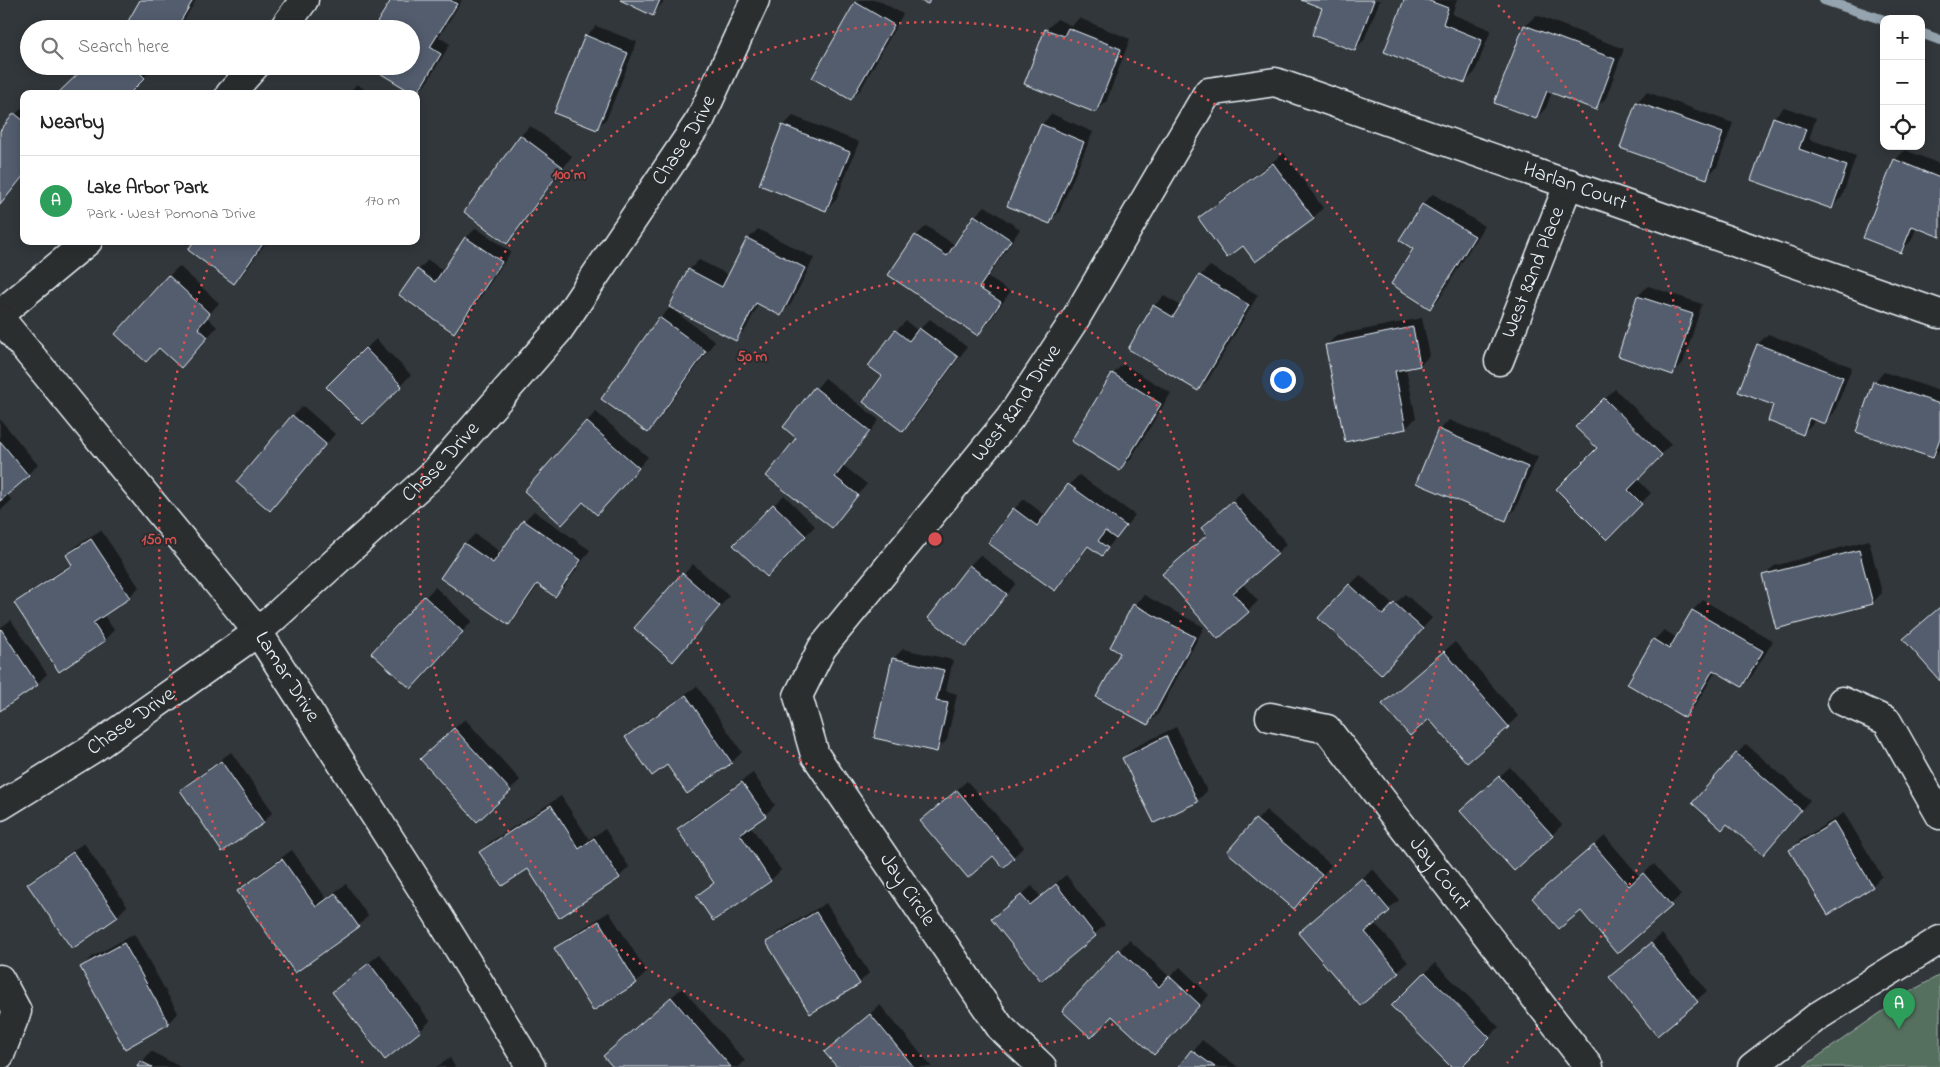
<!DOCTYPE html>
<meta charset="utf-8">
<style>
:root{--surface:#fff;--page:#f2f2f2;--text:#222;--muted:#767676;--line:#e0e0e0;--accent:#db2777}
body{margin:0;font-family:"Indie Flower",sans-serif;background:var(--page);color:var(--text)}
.controls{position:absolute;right:15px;top:15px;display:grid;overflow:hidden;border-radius:10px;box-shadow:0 2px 12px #0003}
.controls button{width:45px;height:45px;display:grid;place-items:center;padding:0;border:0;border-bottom:1px solid var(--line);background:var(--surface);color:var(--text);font:25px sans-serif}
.you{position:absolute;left:1282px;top:379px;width:18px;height:18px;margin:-12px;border:4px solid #fff;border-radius:50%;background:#1a73e8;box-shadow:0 0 0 8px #1a73e833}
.badge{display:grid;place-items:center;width:32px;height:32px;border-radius:50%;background:var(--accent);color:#fff;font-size:16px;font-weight:700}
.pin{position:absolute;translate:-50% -41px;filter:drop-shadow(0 1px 2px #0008)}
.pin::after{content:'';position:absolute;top:26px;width:18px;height:15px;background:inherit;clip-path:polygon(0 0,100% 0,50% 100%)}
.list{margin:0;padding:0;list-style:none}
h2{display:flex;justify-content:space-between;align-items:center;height:65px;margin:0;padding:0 20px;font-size:21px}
h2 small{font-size:16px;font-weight:400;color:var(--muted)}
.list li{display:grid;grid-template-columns:32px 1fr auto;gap:15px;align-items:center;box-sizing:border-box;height:90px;padding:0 20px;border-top:1px solid var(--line)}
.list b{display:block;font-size:19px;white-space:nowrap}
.list p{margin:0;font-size:16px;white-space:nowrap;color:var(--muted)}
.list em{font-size:16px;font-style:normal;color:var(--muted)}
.icon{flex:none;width:28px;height:28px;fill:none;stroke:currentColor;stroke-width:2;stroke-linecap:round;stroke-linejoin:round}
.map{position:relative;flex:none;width:1940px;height:1067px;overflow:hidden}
.search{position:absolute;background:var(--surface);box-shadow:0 2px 12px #0003;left:20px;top:20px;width:400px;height:55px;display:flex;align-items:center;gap:12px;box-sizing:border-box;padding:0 18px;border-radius:28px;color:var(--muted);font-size:19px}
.panel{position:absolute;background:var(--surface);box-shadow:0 2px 12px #0003;left:20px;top:90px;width:400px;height:155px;border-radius:10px}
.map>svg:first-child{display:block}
.green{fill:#56705e;stroke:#9fb0ab}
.shadow{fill:#0007}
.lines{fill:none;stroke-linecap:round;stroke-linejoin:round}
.stream{stroke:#95a4af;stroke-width:10}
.building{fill:#535d6e;stroke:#e8f1f8}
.street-casing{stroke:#e8f1f8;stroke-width:31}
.secondary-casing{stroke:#e8f1f8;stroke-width:31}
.street{stroke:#2a2d2e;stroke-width:28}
.secondary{stroke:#2a2d2e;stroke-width:28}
.ring{fill:none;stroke:#da5052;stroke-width:2.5;stroke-dasharray:2.5 5}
.labels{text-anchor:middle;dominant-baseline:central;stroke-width:4;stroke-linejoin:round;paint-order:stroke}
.street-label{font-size:21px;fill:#e8f1f8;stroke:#2a2d2e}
.centre{fill:#da5052;stroke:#2a2d2e;stroke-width:2.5}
.ring-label{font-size:15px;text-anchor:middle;font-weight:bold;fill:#da5052;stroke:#2a2d2e;stroke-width:4;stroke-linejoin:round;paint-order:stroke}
</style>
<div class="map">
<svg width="1940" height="1067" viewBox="0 0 1940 1067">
<rect width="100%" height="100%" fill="#32373b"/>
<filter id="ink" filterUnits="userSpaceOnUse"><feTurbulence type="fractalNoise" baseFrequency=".02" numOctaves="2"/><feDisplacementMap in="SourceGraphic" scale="10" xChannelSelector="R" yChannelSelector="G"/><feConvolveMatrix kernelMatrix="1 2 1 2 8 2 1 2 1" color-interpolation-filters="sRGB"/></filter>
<g filter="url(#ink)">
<!-- green -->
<polygon class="green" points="1940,975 1940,1067 1803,1067 1913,990"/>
<!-- shadow -->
<g class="shadow">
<polygon points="142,0 196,0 179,29 139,29"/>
<polygon points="392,0 462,0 439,37 450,44 426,84 416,94 411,66 411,29"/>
<polygon points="623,0 665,0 653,14"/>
<polygon points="859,0 878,0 903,14 861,89 851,99 856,3"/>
<polygon points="1304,0 1380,0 1364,40 1354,50 1324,8"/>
<polygon points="1406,0 1457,0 1452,14 1491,30 1475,72 1465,82"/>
<polygon points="1536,15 1624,49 1606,98 1596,108 1552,91 1546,108 1536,118 1496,103 1526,25"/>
<polygon points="1079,18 1130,39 1106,102 1096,112 1025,83 1047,29 1057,19 1072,26"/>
<polygon points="110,23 116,29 105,29"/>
<polygon points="596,26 637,42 607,118 597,128 586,36"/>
<polygon points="82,66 153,66 154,67 127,94"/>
<polygon points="357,84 371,94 348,94"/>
<polygon points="1647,92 1733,123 1717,167 1706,177 1637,102"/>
<polygon points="24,105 24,176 0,204 0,133"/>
<polygon points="1784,107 1816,118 1809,139 1856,156 1842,197 1832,207 1774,117"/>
<polygon points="1052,114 1093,132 1059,212 1049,222 1042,124"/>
<polygon points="793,116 859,142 836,200 826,210 783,126"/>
<polygon points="530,126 572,156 517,232 507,242 520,136"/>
<polygon points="1905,150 1940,164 1940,236 1917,227 1911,241 1901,251 1895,160"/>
<polygon points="1284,153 1323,208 1313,218 1255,260 1243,245 1200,218 1210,208"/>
<polygon points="1433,194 1484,226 1440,298 1430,308 1414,249 1401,240 1423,204"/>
<polygon points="985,206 1020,229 988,277 1010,292 988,324 978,334 916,236 926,226 955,245 975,216"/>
<polygon points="476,228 511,252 464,322 454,332 418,270 428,260 444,271 466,238"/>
<polygon points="758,229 814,258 791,304 781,314 759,303 746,329 736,339 689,270 699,260 729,275 748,239"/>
<polygon points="196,241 267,241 244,273 234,283"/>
<polygon points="179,266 219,303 207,317 217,327 190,356 169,276"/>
<polygon points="1210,266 1258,295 1208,380 1198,390 1154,306 1164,296 1181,306 1200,276"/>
<polygon points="1648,286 1702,304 1683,363 1673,373 1619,355 1638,296"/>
<polygon points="670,308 715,341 658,421 648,431 660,318"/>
<polygon points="1422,318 1430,355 1420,365 1406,368 1416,418 1406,428 1346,440 1327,345 1337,335"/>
<polygon points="930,319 967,347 913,421 903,431 884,376 896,331 906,321 918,331"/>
<polygon points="1768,334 1852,367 1834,413 1824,423 1814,419 1813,423 1803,433 1775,405 1758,344"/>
<polygon points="376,339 411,375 363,423 327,387"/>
<polygon points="1123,364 1171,393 1130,460 1120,470 1113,374"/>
<polygon points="1884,372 1940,391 1940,450 1933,457 1874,382"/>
<polygon points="825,378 879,420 844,466 867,484 832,526 798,438 784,427"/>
<polygon points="1615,389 1671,444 1637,479 1651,493 1607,538 1598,448 1577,427"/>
<polygon points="303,406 335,434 270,509 293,416"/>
<polygon points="596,412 648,457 607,503 586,422"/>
<polygon points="0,419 38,465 6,494 12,500 0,511"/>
<polygon points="1449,420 1538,457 1515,509 1505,519 1439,430"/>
<polygon points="1079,475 1135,515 1102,555 1089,546 1065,580 1055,590 1014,509 1024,499 1046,516 1069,485"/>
<polygon points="1242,492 1287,544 1242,583 1258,601 1248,611 1164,574 1208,534 1202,528"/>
<polygon points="784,495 815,526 767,575 774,505"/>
<polygon points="534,511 590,550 565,586 555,595 539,584 518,614 508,624 465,544 475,534 502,553 524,521"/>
<polygon points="101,530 139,587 129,597 103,614 114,630 104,640 16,604 26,594 72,563 67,555 77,545"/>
<polygon points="1869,540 1882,593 1872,603 1764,576 1774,566"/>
<polygon points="980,555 1016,583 976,635 966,645 930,617 970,565"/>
<polygon points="693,564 729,596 683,650 636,628"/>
<polygon points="1360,575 1394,605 1405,594 1432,618 1390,664 1350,585"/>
<polygon points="435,587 472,621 421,678 373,653"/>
<polygon points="1144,595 1204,627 1158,714 1148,724 1122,653 1134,605"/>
<polygon points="1703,600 1773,641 1752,676 1742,686 1716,671 1695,706 1685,716 1654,640 1664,630 1677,638 1693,610"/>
<polygon points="11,620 47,674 37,684 0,710 0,628"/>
<polygon points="1455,642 1518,716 1508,726 1430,717 1394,694"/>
<polygon points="903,649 953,660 946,691 957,694 947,740 937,750 893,659"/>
<polygon points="697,686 742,752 732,762 687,792 668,764 627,737 637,727"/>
<polygon points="465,719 520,780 510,790 431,749"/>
<polygon points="1176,727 1207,791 1197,801 1154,822 1123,758 1133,748"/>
<polygon points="1746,744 1810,800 1772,844 1693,803"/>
<polygon points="231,752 273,812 263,822 181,790 191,781"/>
<polygon points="1510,767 1562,825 1552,835 1472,801"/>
<polygon points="753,773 775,805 765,815 750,825 781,870 771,880 714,920 698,896 715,881 678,829 688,819"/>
<polygon points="967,781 1024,847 1003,866 993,855 921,821"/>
<polygon points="561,796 589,839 605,829 629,867 619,877 528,867 480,852 490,842"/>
<polygon points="1266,810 1331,865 1304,897 1229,852"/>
<polygon points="1844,813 1882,876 1872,886 1790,850 1800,840"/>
<polygon points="1605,836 1640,877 1654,864 1681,895 1617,952 1581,909 1533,898"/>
<polygon points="84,843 127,906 117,916 29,884 39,874"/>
<polygon points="292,850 326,898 346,884 368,916 358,926 295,971 239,891 249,881"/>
<polygon points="1373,869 1399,900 1374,922 1408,962 1360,1004 1309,923"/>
<polygon points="1066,875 1105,925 1041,979 993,919 1032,886 1040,896"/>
<polygon points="826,903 869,973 859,983 768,942 778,932"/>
<polygon points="609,912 647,972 637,982 594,1009 556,949 566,939"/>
<polygon points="134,934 178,1013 168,1023 82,967 92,957"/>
<polygon points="1662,934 1707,991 1657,1034 1611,977"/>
<polygon points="1129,940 1170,977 1180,967 1209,995 1164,1044 1112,1015 1063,1010"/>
<polygon points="380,954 430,1021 420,1031 334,992 344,982"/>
<polygon points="1435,963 1499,1027 1460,1067 1453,1067 1393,1006"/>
<polygon points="682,988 745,1061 739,1067 614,1067 615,1046"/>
<polygon points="880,1005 932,1067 838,1067 826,1052"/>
<polygon points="1202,1040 1238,1067 1180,1067"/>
<polygon points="151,1051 180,1067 138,1067"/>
<polygon points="450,1058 455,1067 436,1067"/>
</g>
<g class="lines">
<!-- stream -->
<g class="stream">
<polyline points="1824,0 1884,20"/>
<polyline points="1921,33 1940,40"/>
</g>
</g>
<!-- building -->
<g class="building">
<polygon points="140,0 193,0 176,29 137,29 127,23"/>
<polygon points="391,0 450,0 457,4 430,47 441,54 416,95 368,66 411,66 411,29 373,29"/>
<polygon points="620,0 660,0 653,16"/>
<polygon points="918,0 930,0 928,4"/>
<polygon points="1301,0 1374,0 1355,51 1312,35 1322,8"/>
<polygon points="1404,0 1427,0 1448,8 1443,24 1482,40 1465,83 1384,52"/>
<polygon points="855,2 894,25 851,100 812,78"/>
<polygon points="1524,25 1615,59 1596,110 1547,91 1536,119 1494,103"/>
<polygon points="1068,28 1121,49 1096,113 1024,84 1045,29 1064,36"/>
<polygon points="585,35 628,53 597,130 554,113"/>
<polygon points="81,66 133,66 145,78 129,94 57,94 83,69"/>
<polygon points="1636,102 1723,133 1707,179 1620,148"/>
<polygon points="14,113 24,121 24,175 0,205 0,131"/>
<polygon points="1773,117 1806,129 1799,149 1847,166 1832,209 1751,180"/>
<polygon points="1041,124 1084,142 1050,224 1007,206"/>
<polygon points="782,125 850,152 826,211 759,185"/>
<polygon points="520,135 563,167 507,244 464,212"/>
<polygon points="1894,159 1940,178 1940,237 1912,226 1901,253 1863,238"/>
<polygon points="1273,163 1314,219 1255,262 1243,246 1227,258 1198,218"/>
<polygon points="1422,204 1475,236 1430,309 1391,284 1413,249 1399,240"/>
<polygon points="974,215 1011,240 979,288 1001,302 978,336 888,275 915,235 947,256"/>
<polygon points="465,237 502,262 454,333 399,295 417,269 435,282"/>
<polygon points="747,238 805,268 781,316 756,303 736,341 669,307 688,269 722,287"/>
<polygon points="194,241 265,241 234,284 188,250"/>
<polygon points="168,275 210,314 198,328 208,337 181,368 159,348 146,362 115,334"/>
<polygon points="1199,275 1249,305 1198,391 1128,349 1153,305 1173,317"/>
<polygon points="1637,296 1693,314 1673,375 1618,356"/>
<polygon points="659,317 706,351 648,433 601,399"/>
<polygon points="1413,327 1420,366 1395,371 1406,429 1345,442 1325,345"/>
<polygon points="919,328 958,357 903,432 863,402 882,376 868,366 895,330 909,341"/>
<polygon points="1757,344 1843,377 1825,424 1809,418 1803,435 1768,421 1773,405 1738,392"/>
<polygon points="365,348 402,386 363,424 326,387"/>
<polygon points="1112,373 1161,404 1120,471 1071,441"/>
<polygon points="1873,381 1940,404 1940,438 1933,458 1856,432"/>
<polygon points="814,387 870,431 835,477 858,495 832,528 766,476 796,438 783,427"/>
<polygon points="1604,398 1662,455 1628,490 1642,504 1607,540 1556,489 1597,448 1575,427"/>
<polygon points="292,415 326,444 270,511 236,482"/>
<polygon points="586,421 639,468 597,515 583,502 562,525 524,491"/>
<polygon points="1438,429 1528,467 1506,521 1416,483"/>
<polygon points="0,441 29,476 0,501"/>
<polygon points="1068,484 1126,526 1116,539 1105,531 1098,541 1108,548 1102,556 1088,546 1055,591 988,543 1013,508 1037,526"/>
<polygon points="1232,501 1278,554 1233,593 1249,612 1218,639 1162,574 1207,535 1201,528"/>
<polygon points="773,504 806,536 767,577 733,545"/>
<polygon points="523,520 581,560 555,597 537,584 509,625 440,578 464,543 493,563"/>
<polygon points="91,539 130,598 93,623 105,641 59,672 14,603 72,565 66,555"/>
<polygon points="1859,550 1873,604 1776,629 1762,575"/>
<polygon points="969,565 1007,594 966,647 928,618"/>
<polygon points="682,573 720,606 673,662 634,628"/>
<polygon points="1349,584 1383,615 1394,603 1423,629 1381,675 1318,618"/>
<polygon points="424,596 463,632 411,689 371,653"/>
<polygon points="1133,604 1195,637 1148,725 1096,697 1120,653 1110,647"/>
<polygon points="1940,607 1940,681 1903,639"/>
<polygon points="1692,610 1763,651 1742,687 1713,670 1685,718 1627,684 1653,639 1669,649"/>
<polygon points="1,629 38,685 0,711 0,630"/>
<polygon points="1444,651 1509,727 1467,763 1429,719 1410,736 1382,704"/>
<polygon points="892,658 944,670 936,701 948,703 937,752 874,738"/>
<polygon points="686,695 732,763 687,794 667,765 652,776 625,737"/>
<polygon points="454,728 511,791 477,822 420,759"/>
<polygon points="1166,736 1198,802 1154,823 1122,758"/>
<polygon points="1736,753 1801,810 1763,855 1727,824 1722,830 1692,803"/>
<polygon points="221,761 264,823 222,852 180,790"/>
<polygon points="1499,776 1553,836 1514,871 1460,811"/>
<polygon points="742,782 766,816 740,834 771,881 713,921 696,896 714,883 677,829"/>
<polygon points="957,790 1014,858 1003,868 993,856 968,878 920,821"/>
<polygon points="551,805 579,849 594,838 620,878 559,918 528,869 502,886 479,852"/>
<polygon points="1255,819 1322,875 1294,909 1227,852"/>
<polygon points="1834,822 1873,887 1828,915 1789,850"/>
<polygon points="1594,845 1629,886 1643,873 1672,906 1617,954 1581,911 1559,929 1532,898"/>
<polygon points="73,852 118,917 72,949 27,884"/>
<polygon points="282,859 316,907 335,893 359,927 295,973 237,891"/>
<polygon points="1362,878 1390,911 1365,932 1399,973 1360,1006 1298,933"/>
<polygon points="1056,884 1096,936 1041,981 991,919 1021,895 1030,905"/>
<polygon points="816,912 860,984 810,1014 766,942"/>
<polygon points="599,921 637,983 593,1011 554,948"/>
<polygon points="124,943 169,1024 125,1049 80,967"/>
<polygon points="1651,943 1698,1002 1657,1036 1609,977"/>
<polygon points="1118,949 1159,987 1169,976 1200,1005 1154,1055 1112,1016 1091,1038 1062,1011"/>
<polygon points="369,963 421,1031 385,1060 332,992"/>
<polygon points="1425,972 1490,1038 1461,1067 1451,1067 1391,1006"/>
<polygon points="671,997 731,1067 613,1067 603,1056"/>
<polygon points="870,1014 914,1067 837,1067 824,1052"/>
<polygon points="1191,1050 1215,1067 1178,1067"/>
<polygon points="140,1061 152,1067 137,1067"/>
</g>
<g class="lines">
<defs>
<g id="street">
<polyline points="283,29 304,0"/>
<polyline points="230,94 255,66"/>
<polyline points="0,314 88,241"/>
<path id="s1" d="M0,318L258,632L425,894L531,1067"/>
<path id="s2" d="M1499,361L1569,183"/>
<polyline points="1842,701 1887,721 1940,815"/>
<path id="s3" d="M1270,717L1327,729L1589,1067"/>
<polyline points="0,979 17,1011 0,1055"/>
<path id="s4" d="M1042,1067L1000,1027L815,755L798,696L822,648L1010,418L1077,316L1208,92L1275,82L1940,314"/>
<polyline points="1752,1067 1818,1016 1940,940"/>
</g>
<g id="secondary">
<path id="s5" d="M0,806L94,748L258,632L435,472L558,331L700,120L755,0"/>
</g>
</defs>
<!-- street casing -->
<use href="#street" class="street-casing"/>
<!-- secondary casing -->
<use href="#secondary" class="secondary-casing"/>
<!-- street -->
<use href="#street" class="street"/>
<!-- secondary -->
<use href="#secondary" class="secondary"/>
</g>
</g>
<!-- distance rings -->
<g class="ring">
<circle cx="935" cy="539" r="259"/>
<circle cx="935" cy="539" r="517"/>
<path d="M363 1063A776 776 0 0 1 218 242M1498 5A776 776 0 0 1 1507 1063"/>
</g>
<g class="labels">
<!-- street labels -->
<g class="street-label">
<text stroke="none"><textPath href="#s5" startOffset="966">Chase Drive</textPath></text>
<text stroke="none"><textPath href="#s4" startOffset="1566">Harlan Court</textPath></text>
<text stroke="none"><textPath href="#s2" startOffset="95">West 82nd Place</textPath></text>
<text stroke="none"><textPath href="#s4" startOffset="815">West 82nd Drive</textPath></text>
<text stroke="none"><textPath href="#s5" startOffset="561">Chase Drive</textPath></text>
<text stroke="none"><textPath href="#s1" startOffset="460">Lamar Drive</textPath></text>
<text stroke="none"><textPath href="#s5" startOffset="156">Chase Drive</textPath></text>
<text stroke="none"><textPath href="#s3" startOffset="242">Jay Court</textPath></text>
<text transform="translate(907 890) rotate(56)">Jay Circle</text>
</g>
</g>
<circle cx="935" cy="539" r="8" class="centre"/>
<g class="ring-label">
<text x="569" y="179">100 m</text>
<text x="752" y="361">50 m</text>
<text x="159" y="544">150 m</text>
</g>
</svg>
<div class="controls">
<button>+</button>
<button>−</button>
<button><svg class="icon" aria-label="locate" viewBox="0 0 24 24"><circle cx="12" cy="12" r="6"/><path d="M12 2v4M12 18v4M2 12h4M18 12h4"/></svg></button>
</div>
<div class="you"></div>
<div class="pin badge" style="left:1899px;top:1029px;background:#2e9e5b">A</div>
<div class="search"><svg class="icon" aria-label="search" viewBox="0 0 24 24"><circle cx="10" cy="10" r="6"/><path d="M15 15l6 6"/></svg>Search here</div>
<section class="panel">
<h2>Nearby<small></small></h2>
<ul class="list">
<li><span class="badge" style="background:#2e9e5b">A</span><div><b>Lake Arbor Park</b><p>Park · West Pomona Drive</p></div><em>170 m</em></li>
</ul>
</section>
</div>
